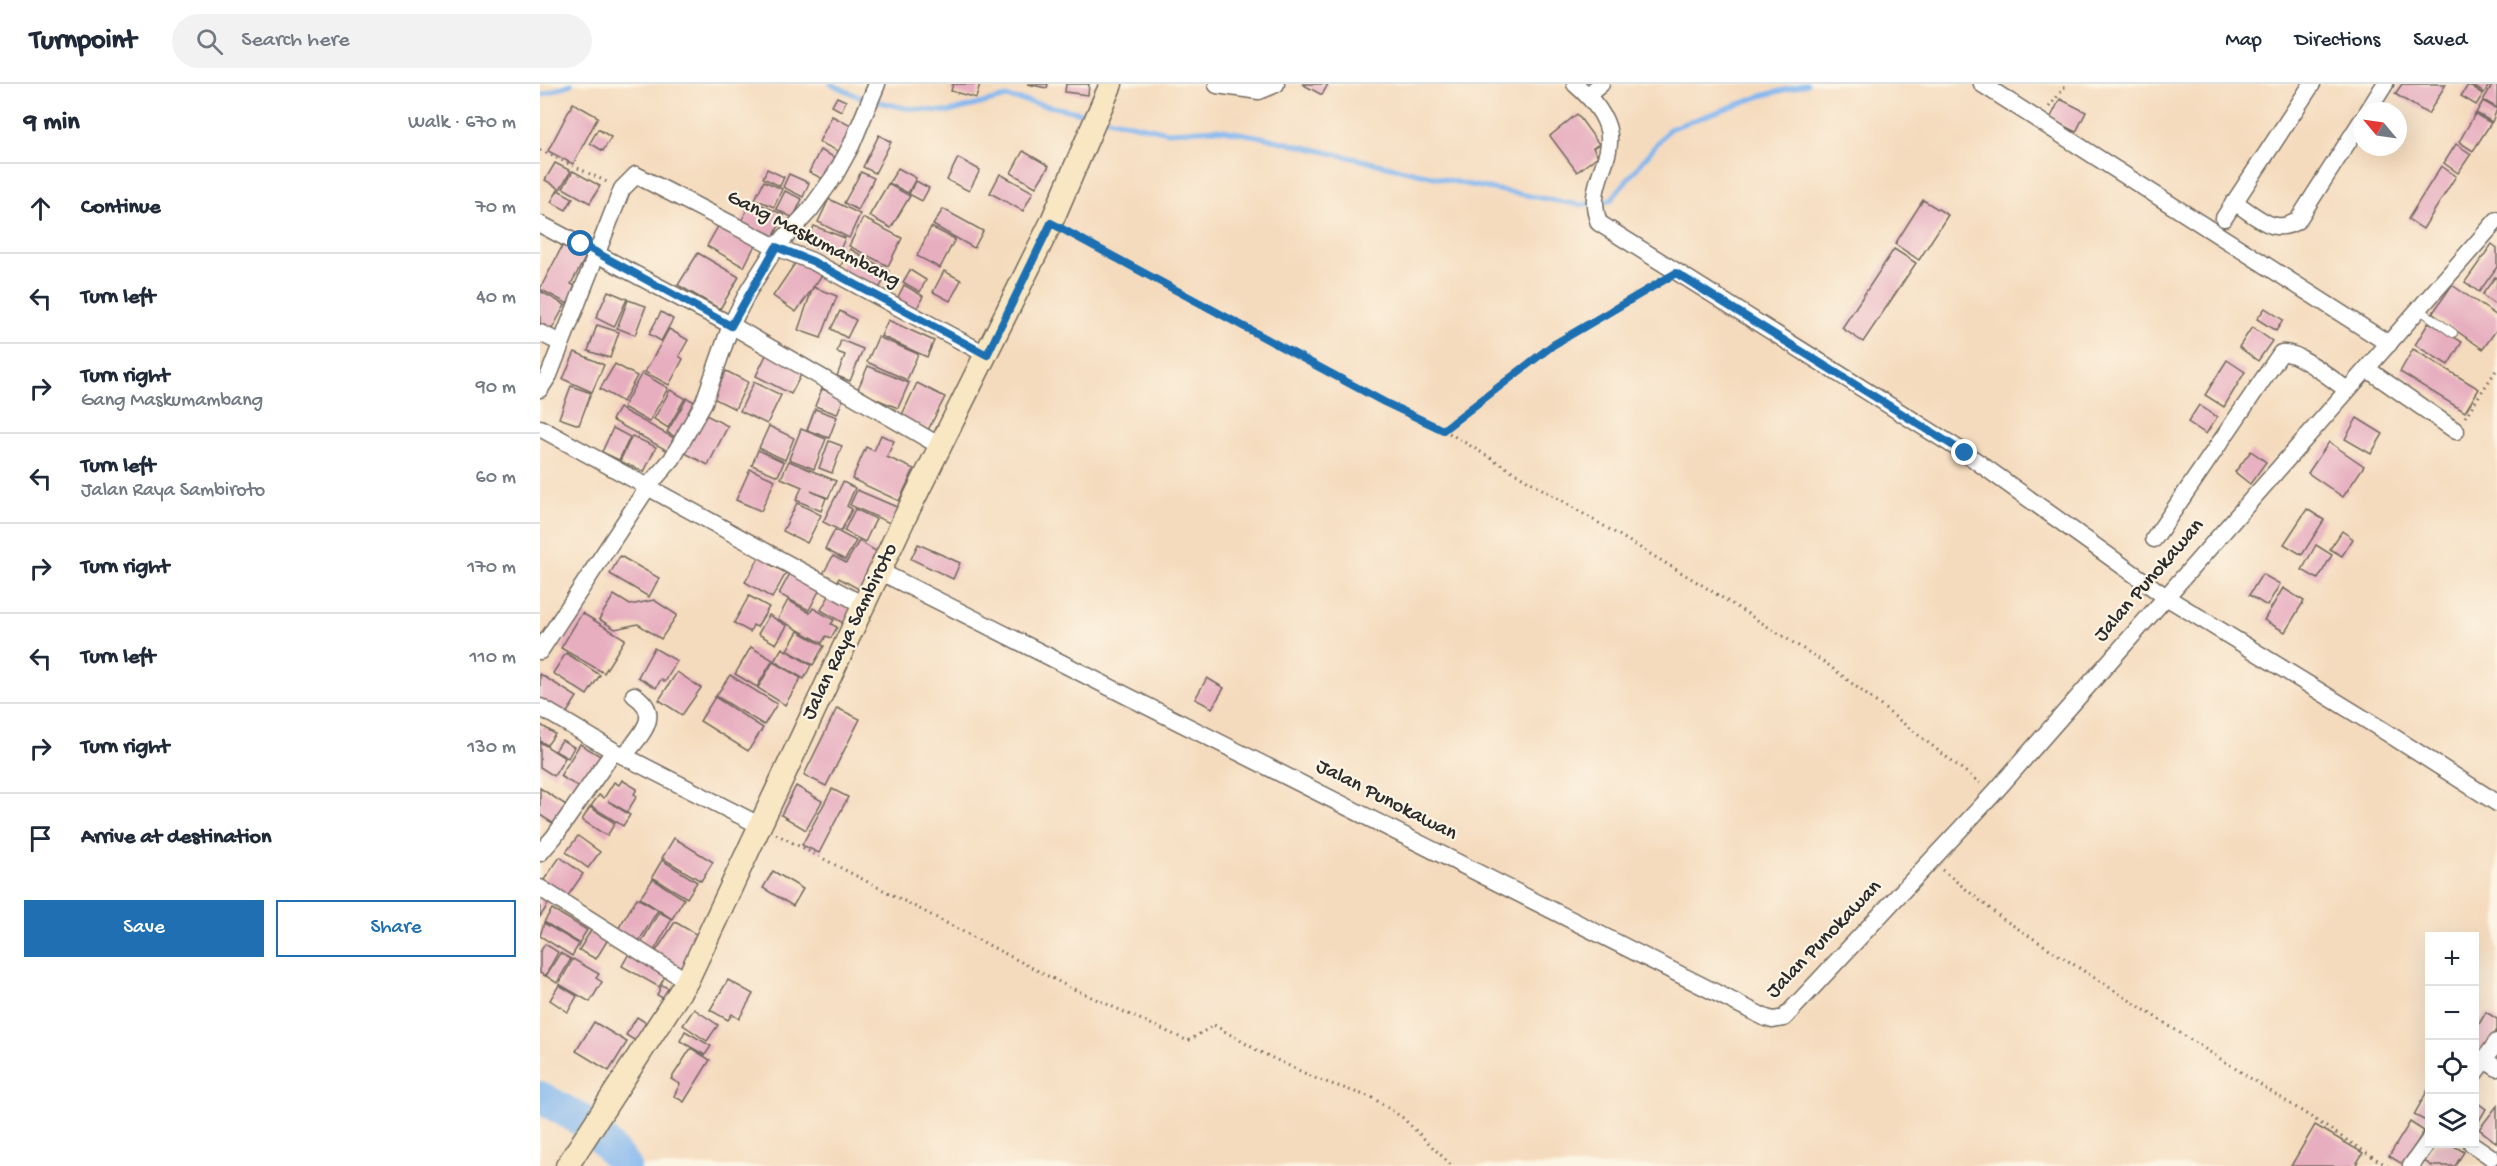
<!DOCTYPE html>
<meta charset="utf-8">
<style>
:root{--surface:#fff;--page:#f2f2f3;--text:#1f2937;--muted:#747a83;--line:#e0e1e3;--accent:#1f6fb2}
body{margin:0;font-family:"Gochi Hand",sans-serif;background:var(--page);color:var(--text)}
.controls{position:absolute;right:18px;bottom:18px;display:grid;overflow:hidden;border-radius:0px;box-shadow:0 6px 24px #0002}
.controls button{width:54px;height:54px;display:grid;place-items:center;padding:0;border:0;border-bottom:2px solid var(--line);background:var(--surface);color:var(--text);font:30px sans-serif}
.compass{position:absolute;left:1813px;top:18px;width:54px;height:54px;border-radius:50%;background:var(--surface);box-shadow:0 6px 24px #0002;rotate:299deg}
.stop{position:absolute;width:18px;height:18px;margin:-14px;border:4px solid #1f6fb2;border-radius:50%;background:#fff}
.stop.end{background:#1f6fb2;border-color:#fff;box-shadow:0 2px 6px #0008}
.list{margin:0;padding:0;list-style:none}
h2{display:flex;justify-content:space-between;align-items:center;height:78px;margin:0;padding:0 24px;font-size:26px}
h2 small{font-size:20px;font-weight:400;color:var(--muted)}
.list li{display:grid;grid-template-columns:39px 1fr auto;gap:18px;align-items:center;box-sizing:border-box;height:90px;padding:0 24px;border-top:2px solid var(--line)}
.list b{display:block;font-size:22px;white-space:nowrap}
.list p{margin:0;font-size:20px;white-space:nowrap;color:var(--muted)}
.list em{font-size:20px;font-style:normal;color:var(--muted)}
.actions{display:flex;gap:12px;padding:18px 24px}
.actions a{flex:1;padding:14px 0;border:2px solid var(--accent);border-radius:0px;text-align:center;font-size:21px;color:var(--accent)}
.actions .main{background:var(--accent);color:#fff}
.icon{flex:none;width:33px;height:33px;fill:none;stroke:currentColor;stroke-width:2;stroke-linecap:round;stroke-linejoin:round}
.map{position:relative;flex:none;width:1957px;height:1082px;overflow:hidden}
header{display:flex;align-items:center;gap:36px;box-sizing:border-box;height:84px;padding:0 30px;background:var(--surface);border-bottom:2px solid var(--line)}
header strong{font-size:28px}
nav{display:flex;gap:33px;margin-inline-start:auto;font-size:21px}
.search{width:420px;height:54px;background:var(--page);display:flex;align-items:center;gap:15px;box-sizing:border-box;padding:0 21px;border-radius:33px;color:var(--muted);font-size:22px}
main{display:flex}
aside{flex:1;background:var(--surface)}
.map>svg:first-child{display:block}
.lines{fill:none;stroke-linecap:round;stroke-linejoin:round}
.stream{stroke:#81b6ef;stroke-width:5}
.river{stroke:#81b6ef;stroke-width:32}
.building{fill:#e7aec0}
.lane-casing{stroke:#72695e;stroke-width:10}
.street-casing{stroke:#72695e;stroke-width:19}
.secondary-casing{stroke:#72695e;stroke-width:25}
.path{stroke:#72695e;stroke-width:3;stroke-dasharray:1.5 4.5;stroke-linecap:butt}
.lane{stroke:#fff;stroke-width:8}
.street{stroke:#fff;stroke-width:16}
.secondary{stroke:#f9e7c3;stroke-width:22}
.route{stroke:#1f6fb2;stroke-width:8}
.labels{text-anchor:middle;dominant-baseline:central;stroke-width:4.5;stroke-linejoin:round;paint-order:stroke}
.street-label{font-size:21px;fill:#2b2b2b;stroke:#fcf5e5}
</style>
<header>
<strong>Turnpoint</strong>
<div class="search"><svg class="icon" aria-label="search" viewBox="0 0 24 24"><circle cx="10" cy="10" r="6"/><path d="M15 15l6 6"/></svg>Search here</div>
<nav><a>Map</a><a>Directions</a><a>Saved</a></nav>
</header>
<main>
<aside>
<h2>9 min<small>Walk · 670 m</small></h2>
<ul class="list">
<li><svg class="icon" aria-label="ahead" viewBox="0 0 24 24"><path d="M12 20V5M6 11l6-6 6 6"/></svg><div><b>Continue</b></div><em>70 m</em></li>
<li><svg class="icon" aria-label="left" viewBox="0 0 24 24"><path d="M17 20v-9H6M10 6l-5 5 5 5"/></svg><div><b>Turn left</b></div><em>40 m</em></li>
<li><svg class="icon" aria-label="right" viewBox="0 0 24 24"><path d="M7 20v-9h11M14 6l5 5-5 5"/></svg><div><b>Turn right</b><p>Gang Maskumambang</p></div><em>90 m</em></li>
<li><svg class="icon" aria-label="left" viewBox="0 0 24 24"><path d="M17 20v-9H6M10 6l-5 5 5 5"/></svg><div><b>Turn left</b><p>Jalan Raya Sambiroto</p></div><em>60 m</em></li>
<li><svg class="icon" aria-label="right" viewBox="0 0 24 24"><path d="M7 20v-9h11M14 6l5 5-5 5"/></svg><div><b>Turn right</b></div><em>170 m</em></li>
<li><svg class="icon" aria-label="left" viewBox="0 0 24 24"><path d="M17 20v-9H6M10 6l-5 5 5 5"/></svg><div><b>Turn left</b></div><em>110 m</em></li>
<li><svg class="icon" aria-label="right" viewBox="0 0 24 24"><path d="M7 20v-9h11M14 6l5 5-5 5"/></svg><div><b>Turn right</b></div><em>130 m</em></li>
<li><svg class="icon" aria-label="arrive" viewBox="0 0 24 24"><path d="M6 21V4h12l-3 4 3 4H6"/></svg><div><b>Arrive at destination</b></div></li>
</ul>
<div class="actions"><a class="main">Save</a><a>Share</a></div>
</aside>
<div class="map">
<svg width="1957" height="1082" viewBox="0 0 1957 1082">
<rect width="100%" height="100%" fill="#fcf5e5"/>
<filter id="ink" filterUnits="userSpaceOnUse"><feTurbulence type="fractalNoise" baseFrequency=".0167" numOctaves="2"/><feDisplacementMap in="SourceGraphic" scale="12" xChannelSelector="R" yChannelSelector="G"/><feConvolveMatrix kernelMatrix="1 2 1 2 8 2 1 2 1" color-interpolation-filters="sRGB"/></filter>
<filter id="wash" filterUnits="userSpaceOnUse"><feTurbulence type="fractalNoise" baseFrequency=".008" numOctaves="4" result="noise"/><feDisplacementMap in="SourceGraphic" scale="24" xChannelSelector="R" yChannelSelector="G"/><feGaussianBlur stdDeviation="1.35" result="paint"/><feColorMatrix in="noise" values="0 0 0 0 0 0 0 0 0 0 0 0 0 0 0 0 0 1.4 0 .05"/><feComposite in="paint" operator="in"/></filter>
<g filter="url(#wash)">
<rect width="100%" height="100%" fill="#f5dbbe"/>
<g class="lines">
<!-- stream -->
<g class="stream">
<polyline points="291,0 319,13 365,24 409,28 466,13 551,31"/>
<polyline points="0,12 31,0"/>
<polyline points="563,34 628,48 676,45 717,52 925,100 1040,121 1070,117 1129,45 1221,12 1267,0"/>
</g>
<!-- river -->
<polyline class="river" points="0,1013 50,1041 85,1082"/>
</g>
<g id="blocks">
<!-- building -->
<g class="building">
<polygon points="413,0 440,0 436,14 411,7"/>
<polygon points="487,0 508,0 507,4"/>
<polygon points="526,0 549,0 548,11 525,8"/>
<polygon points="762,0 788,0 782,11"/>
<polygon points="1862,0 1906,0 1888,30 1855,10"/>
<polygon points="1930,0 1950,0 1944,9"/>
<polygon points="1953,0 1957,0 1957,24 1943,16"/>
<polygon points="1928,1 1943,10 1936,21 1921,12"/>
<polygon points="297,13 306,17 301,27 292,22"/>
<polygon points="1520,15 1546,28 1536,48 1510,35"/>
<polygon points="1943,17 1957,25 1952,38 1936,29"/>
<polygon points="33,19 58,33 33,80 8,67"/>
<polygon points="1037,30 1059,60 1053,64 1058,72 1037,88 1010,52"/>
<polygon points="1935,30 1951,39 1933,67 1919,58"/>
<polygon points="292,32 313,43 300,68 279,58"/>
<polygon points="58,45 71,53 63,67 50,59"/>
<polygon points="339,51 351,58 335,89 323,83"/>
<polygon points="1916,60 1931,70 1918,89 1904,79"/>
<polygon points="280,66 296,74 285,96 269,88"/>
<polygon points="483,67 509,82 496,103 471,89"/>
<polygon points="418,74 440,86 429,107 407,96"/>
<polygon points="15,79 31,87 20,105 5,96"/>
<polygon points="1901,82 1916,92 1883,145 1868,135"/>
<polygon points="358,84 376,94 368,109 349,99"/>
<polygon points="227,85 244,93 240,102 223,94"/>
<polygon points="33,87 60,102 50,119 23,104"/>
<polygon points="321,88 334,94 318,126 304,119"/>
<polygon points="249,90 269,99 263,113 243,103"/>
<polygon points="460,90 493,108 483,127 450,109"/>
<polygon points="224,97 242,105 234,123 215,115"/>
<polygon points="376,97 389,104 382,117 369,110"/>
<polygon points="348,100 370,112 351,144 329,132"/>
<polygon points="18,106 33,114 26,126 11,118"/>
<polygon points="245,107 262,115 253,134 236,125"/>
<polygon points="289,115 320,130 309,154 278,138"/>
<polygon points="211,116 244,131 233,154 201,139"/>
<polygon points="1383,116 1408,131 1379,176 1355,160"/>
<polygon points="403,125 443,147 434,164 393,141"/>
<polygon points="323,134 362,154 348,182 309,162"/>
<polygon points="180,139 216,159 204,183 167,162"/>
<polygon points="274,142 305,154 297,173 266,160"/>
<polygon points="391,143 415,155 400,184 377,172"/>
<polygon points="26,155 49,167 31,200 37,203 28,220 0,205"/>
<polygon points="1952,160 1957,164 1957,183 1939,208 1925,198"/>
<polygon points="310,165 349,187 337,208 299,185"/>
<polygon points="1354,165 1376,179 1323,258 1302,244"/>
<polygon points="158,169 199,193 180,225 138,201"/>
<polygon points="258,175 282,191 256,228 233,212"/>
<polygon points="370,186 386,196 380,208 363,198"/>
<polygon points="404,187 421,196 410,217 393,208"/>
<polygon points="1955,193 1957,195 1957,222 1942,211"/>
<polygon points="364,201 383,212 374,231 355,219"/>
<polygon points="1912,201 1957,232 1957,245 1943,265 1892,230"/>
<polygon points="273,203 297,212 281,254 258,246"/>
<polygon points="0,207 25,221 12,245 0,239"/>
<polygon points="68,207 87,215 74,243 56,234"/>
<polygon points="88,216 106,222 95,251 77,244"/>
<polygon points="1725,224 1743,236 1736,247 1717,235"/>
<polygon points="300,227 316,236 307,254 291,245"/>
<polygon points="121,228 133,235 121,257 109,250"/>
<polygon points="348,236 394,257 387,273 341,252"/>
<polygon points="1889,238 1922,258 1908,281 1875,261"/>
<polygon points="57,241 79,248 70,274 48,267"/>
<polygon points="1712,243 1732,257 1718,277 1699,263"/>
<polygon points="129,245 148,256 139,272 143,275 129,301 105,288"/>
<polygon points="338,253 378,270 367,296 327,278"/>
<polygon points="301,256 323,265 310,297 297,292 305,271 297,268"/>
<polygon points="1873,265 1939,305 1925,328 1860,288"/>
<polygon points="228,267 264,285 251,310 216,292"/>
<polygon points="35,268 64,281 52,308 23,295"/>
<polygon points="1687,276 1705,288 1684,323 1665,311"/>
<polygon points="75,280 97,292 83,318 60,305"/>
<polygon points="328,282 369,299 358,324 317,307"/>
<polygon points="186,287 208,298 195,325 173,314"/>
<polygon points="102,289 128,304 109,338 83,323"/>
<polygon points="214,298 241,311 227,340 200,327"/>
<polygon points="377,299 405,313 388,346 361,333"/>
<polygon points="31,302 51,309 39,341 19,334"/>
<polygon points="282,305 304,313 297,330 275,322"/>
<polygon points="130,306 145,314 128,344 114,335"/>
<polygon points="147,314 160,321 140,356 127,348"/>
<polygon points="1659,321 1677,333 1666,350 1648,338"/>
<polygon points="79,324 134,354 128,367 72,336"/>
<polygon points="275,325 297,333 289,354 267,346"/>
<polygon points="160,328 188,342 168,381 141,367"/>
<polygon points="1817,334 1843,350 1831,370 1805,355"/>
<polygon points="229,342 254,354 245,376 219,364"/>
<polygon points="73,344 90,353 79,376 62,368"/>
<polygon points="261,345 286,355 274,385 249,375"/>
<polygon points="341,351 354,357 347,373 374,385 359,417 312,395 326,363 334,367"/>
<polygon points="92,352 116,363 104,388 80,377"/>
<polygon points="289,357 302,362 292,389 279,384"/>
<polygon points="1789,358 1824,382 1803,413 1768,389"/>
<polygon points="218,366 244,378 238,392 212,381"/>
<polygon points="1711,367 1726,378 1710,400 1695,388"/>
<polygon points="249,377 296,397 288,414 271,407 286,414 281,427 256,416 262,403 241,394"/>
<polygon points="210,385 235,396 221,427 196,416"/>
<polygon points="303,398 315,404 307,422 312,425 301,447 283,438"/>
<polygon points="317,406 359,424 352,440 310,421"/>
<polygon points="257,419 281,431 267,459 243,447"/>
<polygon points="315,425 336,435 325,458 304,447"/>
<polygon points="1767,425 1784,436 1762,471 1744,460"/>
<polygon points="295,446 316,457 305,476 285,465"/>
<polygon points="1802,447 1813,455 1802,472 1790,465"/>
<polygon points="319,457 339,469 324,508 299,494 297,498 283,490 293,472 306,479"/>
<polygon points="378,460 420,479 413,495 371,475"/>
<polygon points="1776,461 1792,471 1778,495 1762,486"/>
<polygon points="223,467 235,473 231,481 246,489 232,514 205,498"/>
<polygon points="80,472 119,494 109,513 70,490"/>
<polygon points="253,484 280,505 269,526 239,510"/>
<polygon points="1722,490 1740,500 1727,522 1709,511"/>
<polygon points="1743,504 1764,517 1745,548 1724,536"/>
<polygon points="293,505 315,518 303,539 281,526"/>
<polygon points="74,511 90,521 114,516 137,531 121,555 98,540 75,545 59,535"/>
<polygon points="209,512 229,523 217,543 213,541 210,548 194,539"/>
<polygon points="248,516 270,529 273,524 294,536 291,540 297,543 291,554 286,552 282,559 238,535"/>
<polygon points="42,529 85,555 64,589 21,564"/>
<polygon points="229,531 247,542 236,560 218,550"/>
<polygon points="258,547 284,562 273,581 247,566"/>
<polygon points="211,563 233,576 217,603 195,590"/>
<polygon points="114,564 137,577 125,598 121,595 116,604 98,593"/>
<polygon points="242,564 271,581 264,595 234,577"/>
<polygon points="26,569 60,591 47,611 13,589"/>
<polygon points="233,578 261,594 245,621 218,604"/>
<polygon points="137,588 161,604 142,631 119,616"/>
<polygon points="0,590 37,613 23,635 0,620"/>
<polygon points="190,591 237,620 224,641 176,612"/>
<polygon points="667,594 684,604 672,624 655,615"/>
<polygon points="175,613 223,644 208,667 160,637"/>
<polygon points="297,624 320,635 286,702 264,691"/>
<polygon points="1,641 15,650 7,661 0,657"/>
<polygon points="22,656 34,663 28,674 15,667"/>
<polygon points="0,658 25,674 14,692 0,683"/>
<polygon points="40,660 62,673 42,705 20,692"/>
<polygon points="82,696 97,705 94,710 97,712 87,728 68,717 90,731 83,742 51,722 59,711 64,714 74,698 79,701"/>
<polygon points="256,702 282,717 266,746 241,731"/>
<polygon points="0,704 26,721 14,740 0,731"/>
<polygon points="292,705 308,713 279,769 262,761"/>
<polygon points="50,723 75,739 67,752 42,736"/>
<polygon points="38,752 60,768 48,784 26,768"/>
<polygon points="134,754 173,778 161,797 122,774"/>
<polygon points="20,773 43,790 25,816 1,800"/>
<polygon points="122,776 157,798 147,814 112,793"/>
<polygon points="233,787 263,805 253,822 223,804"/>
<polygon points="113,795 144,815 132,835 100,814"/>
<polygon points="0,807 12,814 0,833"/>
<polygon points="97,814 118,826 96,862 75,850"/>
<polygon points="12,825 47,846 39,859 4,838"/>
<polygon points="119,828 132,835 111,872 98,864"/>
<polygon points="135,838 166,856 145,892 112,873"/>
<polygon points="4,839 39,860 32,872 0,852"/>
<polygon points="53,843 70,852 56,875 39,866"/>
<polygon points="5,860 18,868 5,892 0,889 0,868"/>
<polygon points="91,866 128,887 119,903 82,882"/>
<polygon points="20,869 31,875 17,899 6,892"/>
<polygon points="33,875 59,890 56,894 62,898 50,918 19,900"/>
<polygon points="188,896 213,910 199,935 192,930 188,936 170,926"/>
<polygon points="19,901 37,912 28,928 10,916"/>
<polygon points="122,901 135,908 130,918 117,911"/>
<polygon points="154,925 178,941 167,957 143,941"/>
<polygon points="1946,928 1957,935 1957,946 1935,983 1935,947"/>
<polygon points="97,933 113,943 102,961 86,951"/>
<polygon points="54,938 87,958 69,987 36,967"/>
<polygon points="145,947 171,962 165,971 140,957"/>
<polygon points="151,964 170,976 144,1018 134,1012 140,1000 131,995"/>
<polygon points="1890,1002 1890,1039 1874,1031"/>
<polygon points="1935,1017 1946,1025 1935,1044"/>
<polygon points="1957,1022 1957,1059 1939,1045"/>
<polygon points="1870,1038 1884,1047 1864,1081 1849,1072"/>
<polygon points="1775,1041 1823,1069 1815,1082 1751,1082"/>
<polygon points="1895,1060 1911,1060 1924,1068 1915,1082 1892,1082 1884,1077"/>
</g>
</g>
</g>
<g filter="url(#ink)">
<use href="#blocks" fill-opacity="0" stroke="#72695e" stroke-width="1.5"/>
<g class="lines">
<defs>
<polyline id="lane" points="1879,225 1913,249"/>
<g id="street">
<path d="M1035,0C1108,63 1038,84 1059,139L1425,369L1626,513L1841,645L1957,719"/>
<polyline points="1442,0 1849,260"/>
<polyline points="677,1 719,7 736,0"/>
<polyline points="1048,11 1061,0"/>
<polyline points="1828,27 1845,0"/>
<path d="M1694,118C1717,132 1734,153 1758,136L1822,36"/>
<polyline points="1684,134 1772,0"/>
<polyline points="0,140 191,241 400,362"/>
<polyline points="0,249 21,259"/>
<polyline points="1827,285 1916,347"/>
<polyline points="0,305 9,291 82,105 96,91 236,163 272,177 447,271"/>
<polyline points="0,344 325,522"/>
<path d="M1614,455L1741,269C1757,266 1793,296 1807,306"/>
<polyline points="341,488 1226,934 1233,936 1244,934 1454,709 1957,136"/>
<polyline points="0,567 109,401 132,375 164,318 191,241 209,206 236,163 270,126 295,91 311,62 337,0"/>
<polyline points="0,623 74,667 219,741"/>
<path d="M84,672C100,651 124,631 94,611"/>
<polyline points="0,769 14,753 74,667"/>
<polyline points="0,804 147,897"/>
<polyline points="1944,976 1957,984"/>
<polyline points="1934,990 1957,958"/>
<polyline points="1932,1060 1951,1073"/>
<polyline points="1871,1082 1890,1055"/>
</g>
<polyline id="secondary" points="27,1082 147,897 365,433 511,139 571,0"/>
</defs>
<!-- lane casing -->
<use href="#lane" class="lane-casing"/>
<!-- street casing -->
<use href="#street" class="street-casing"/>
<!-- secondary casing -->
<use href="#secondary" class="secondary-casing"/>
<!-- path -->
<g class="path">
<polyline points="1509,23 1527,0"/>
<polyline points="0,66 67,98"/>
<polyline points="528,148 844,318 904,346 1013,261 1121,197"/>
<polyline points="1925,333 1957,285"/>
<polyline points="904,346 1162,501 1287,580 1440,699"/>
<polyline points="236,750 527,902 648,957 674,941 720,968 777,995 833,1014 863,1034 912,1082"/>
<polyline points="1402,786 1463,835 1847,1082"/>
</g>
<!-- lane -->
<use href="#lane" class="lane"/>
<!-- street -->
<use href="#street" class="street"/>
<!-- secondary -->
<use href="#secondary" class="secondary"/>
</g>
</g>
<g class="lines" filter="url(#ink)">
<!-- route -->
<polyline class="route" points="41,160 191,242 236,163 272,177 447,271 511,139 844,318 903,346 1013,261 1136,189 1425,369"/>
</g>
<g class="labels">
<!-- street labels -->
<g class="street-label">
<text transform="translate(273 156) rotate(27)">Gang Maskumambang</text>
<text transform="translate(1610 497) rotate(-49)">Jalan Punokawan</text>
<text transform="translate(311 548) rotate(-64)">Jalan Raya Sambiroto</text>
<text transform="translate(846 717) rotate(27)">Jalan Punokawan</text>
<text transform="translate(1285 856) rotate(-46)">Jalan Punokawan</text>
</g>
</g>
</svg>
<div class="controls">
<button>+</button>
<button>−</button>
<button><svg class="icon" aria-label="locate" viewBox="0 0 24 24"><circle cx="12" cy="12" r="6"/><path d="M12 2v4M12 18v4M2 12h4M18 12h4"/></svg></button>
<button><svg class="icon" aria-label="layers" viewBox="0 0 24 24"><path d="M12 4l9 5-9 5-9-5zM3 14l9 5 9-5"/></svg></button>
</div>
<svg class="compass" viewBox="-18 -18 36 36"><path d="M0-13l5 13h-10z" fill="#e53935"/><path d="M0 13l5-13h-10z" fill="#747a83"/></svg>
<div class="stop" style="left:41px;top:160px"></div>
<div class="stop end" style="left:1425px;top:369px"></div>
</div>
</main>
